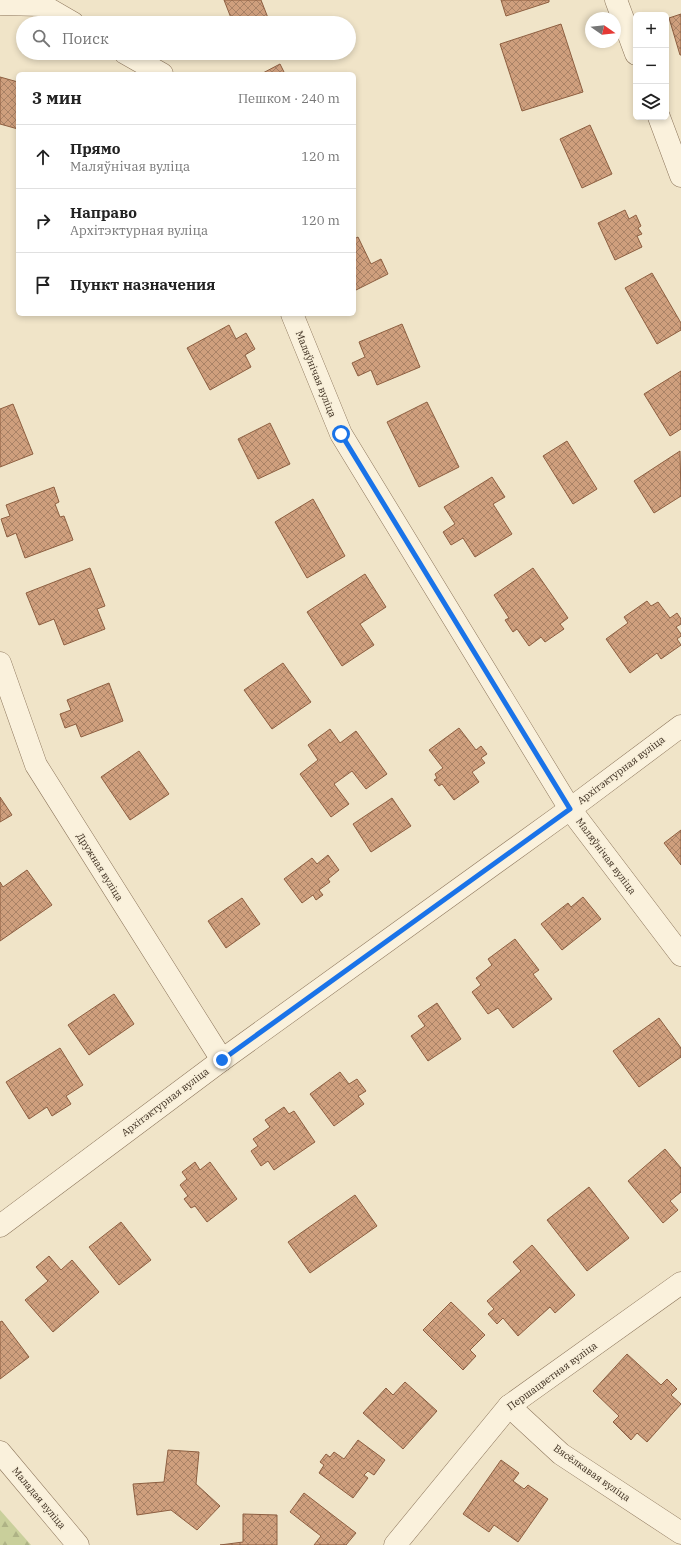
<!DOCTYPE html>
<html lang="ru">
<meta charset="utf-8">
<style>
:root{--surface:#fff;--page:#f2f2f2;--text:#222;--muted:#767676;--line:#e0e0e0}
body{margin:0;font-family:"IBM Plex Serif",serif;background:var(--page);color:var(--text)}
.controls{position:absolute;right:12px;top:12px;display:grid;overflow:hidden;border-radius:6px;box-shadow:0 2px 6px #0003}
.controls button{width:36px;height:36px;display:grid;place-items:center;padding:0;border:0;border-bottom:1px solid var(--line);background:var(--surface);color:var(--text);font:20px sans-serif}
.compass{position:absolute;left:585px;top:12px;width:36px;height:36px;border-radius:50%;background:var(--surface);box-shadow:0 2px 6px #0003;rotate:104deg}
.stop{position:absolute;width:12px;height:12px;margin:-9px;border:3px solid #1a73e8;border-radius:50%;background:#fff}
.stop.end{background:#1a73e8;border-color:#fff;box-shadow:0 1px 4px #0008}
.list{margin:0;padding:0;list-style:none}
h2{display:flex;justify-content:space-between;align-items:center;height:52px;margin:0;padding:0 16px;font-size:17px}
h2 small{font-size:13px;font-weight:400;color:var(--muted)}
.list li{display:grid;grid-template-columns:26px 1fr auto;gap:12px;align-items:center;box-sizing:border-box;height:64px;padding:0 16px;border-top:1px solid var(--line)}
.list b{display:block;font-size:15px;white-space:nowrap}
.list p{margin:0;font-size:13px;white-space:nowrap;color:var(--muted)}
.list em{font-size:13px;font-style:normal;color:var(--muted)}
.icon{flex:none;width:22px;height:22px;fill:none;stroke:currentColor;stroke-width:2;stroke-linecap:round;stroke-linejoin:round}
.map{position:relative;flex:none;width:681px;height:1545px;overflow:hidden}
.search{position:absolute;background:var(--surface);box-shadow:0 2px 6px #0003;left:16px;top:16px;width:340px;height:44px;display:flex;align-items:center;gap:10px;box-sizing:border-box;padding:0 14px;border-radius:22px;color:var(--muted);font-size:15px}
.panel{position:absolute;background:var(--surface);box-shadow:0 2px 6px #0003;left:16px;top:72px;width:340px;height:244px;border-radius:6px}
.map>svg:first-child{display:block}
.forest{fill:url(#forest-firs)}
.building{fill:url(#building-cross-hatch);stroke:#8d5f41}
.lines{fill:none;stroke-linecap:round;stroke-linejoin:round}
.minor-casing{stroke:#8d765c;stroke-width:23}
.minor{stroke:#faf1dc;stroke-width:22}
.route{stroke:#1a73e8;stroke-width:5}
.labels{text-anchor:middle;dominant-baseline:central;stroke-width:3;stroke-linejoin:round;paint-order:stroke}
.street-label{font-size:10px;fill:#3d2e20;stroke:#f7eed8}
</style>
<div class="map">
<svg width="681" height="1545" viewBox="0 0 681 1545">
<defs>
<pattern id="forest-firs" width="22" height="20" patternUnits="userSpaceOnUse"><rect width="22" height="20" fill="#c9cf9b"/><path d="M5 1l3.5 6h-7zM16 11l3.5 6h-7z" fill="#aeb285"/></pattern>
<pattern id="building-cross-hatch" width="8" height="8" patternUnits="userSpaceOnUse"><rect width="8" height="8" fill="#cf9f7d"/><path d="M0 0l8 8M0 8l8-8" fill="none" stroke="#a98266"/></pattern>
</defs>
<rect width="100%" height="100%" fill="#f0e4c8"/>
<!-- forest -->
<polygon class="forest" points="0,1510 31,1545 0,1545"/>
<!-- building -->
<g class="building">
<polygon points="224,0 261,0 270,23 233,23"/>
<polygon points="501,0 549,0 549,2 506,16"/>
<polygon points="681,14 681,55 680,55 669,18"/>
<polygon points="561,24 583,92 522,111 500,44"/>
<polygon points="280,64 285,74 261,74"/>
<polygon points="0,77 18,82 18,129 0,124"/>
<polygon points="590,125 612,174 582,188 560,139"/>
<polygon points="625,210 629,219 636,215 641,226 638,228 642,234 637,236 642,247 615,260 598,223"/>
<polygon points="358,237 371,264 381,259 388,274 354,291 354,239"/>
<polygon points="652,273 681,323 681,330 657,344 625,288"/>
<polygon points="402,324 420,367 377,385 371,370 358,376 352,363 365,357 359,342"/>
<polygon points="229,325 236,339 246,333 255,349 245,355 251,367 210,390 187,348"/>
<polygon points="681,371 681,429 670,436 644,394"/>
<polygon points="427,402 459,467 419,487 387,422"/>
<polygon points="13,404 33,454 0,467 0,409"/>
<polygon points="270,423 290,464 258,479 238,439"/>
<polygon points="567,441 597,489 573,504 543,456"/>
<polygon points="680,451 681,496 654,513 634,481"/>
<polygon points="492,477 505,497 493,504 512,534 475,557 463,538 451,545 443,532 455,524 444,507"/>
<polygon points="54,487 59,502 55,504 60,517 64,516 73,540 25,558 16,533 7,537 1,519 10,516 6,505"/>
<polygon points="313,499 345,556 307,578 275,522"/>
<polygon points="90,568 105,606 97,609 105,629 64,645 54,619 39,625 26,593"/>
<polygon points="533,568 568,618 560,624 564,629 545,642 541,637 529,646 517,629 513,632 505,620 509,618 494,595"/>
<polygon points="365,574 386,607 360,624 374,645 342,666 307,612"/>
<polygon points="647,601 651,606 658,602 670,618 677,613 681,619 681,624 676,627 681,634 681,636 677,639 681,645 661,659 657,653 630,673 606,639 628,623 624,617"/>
<polygon points="283,663 311,702 272,729 244,690"/>
<polygon points="109,683 123,721 81,737 76,724 65,728 60,714 71,710 67,700"/>
<polygon points="459,728 476,750 481,746 487,754 481,758 485,763 472,772 479,782 454,800 442,784 439,786 434,780 437,778 435,774 443,768 429,750"/>
<polygon points="330,729 340,743 356,731 387,774 366,789 352,771 334,784 349,804 331,817 300,774 318,760 308,745"/>
<polygon points="139,751 169,794 130,820 101,777"/>
<polygon points="0,797 12,815 0,822"/>
<polygon points="392,798 411,826 371,852 353,824"/>
<polygon points="681,830 681,865 664,843"/>
<polygon points="328,855 339,870 328,879 330,882 319,890 323,895 316,900 313,895 302,903 284,879 312,858 317,864"/>
<polygon points="27,870 52,905 0,941 0,882 3,887"/>
<polygon points="583,897 601,919 562,950 541,924 568,903 571,907"/>
<polygon points="242,898 260,924 226,948 208,921"/>
<polygon points="515,939 539,970 533,974 552,999 513,1028 498,1008 488,1014 472,992 481,985 476,978 492,965 488,959"/>
<polygon points="114,994 134,1024 89,1055 68,1025"/>
<polygon points="437,1003 461,1039 428,1061 411,1036 425,1026 418,1016"/>
<polygon points="659,1018 681,1048 681,1057 639,1087 613,1051"/>
<polygon points="60,1048 83,1085 66,1096 71,1104 52,1116 47,1107 29,1119 6,1082"/>
<polygon points="340,1072 349,1084 357,1079 366,1091 358,1096 364,1104 334,1126 310,1094"/>
<polygon points="284,1107 289,1114 294,1111 315,1142 274,1170 268,1161 261,1166 251,1151 258,1146 253,1139 270,1127 265,1120"/>
<polygon points="665,1149 681,1168 681,1192 670,1201 678,1210 663,1223 628,1181"/>
<polygon points="195,1162 200,1170 210,1162 237,1199 207,1222 195,1206 191,1208 184,1199 188,1196 180,1185 187,1179 182,1172"/>
<polygon points="589,1187 629,1238 587,1271 547,1220"/>
<polygon points="355,1195 377,1226 310,1273 288,1242"/>
<polygon points="121,1222 151,1260 119,1285 89,1247"/>
<polygon points="532,1245 575,1295 555,1313 550,1307 518,1336 503,1318 497,1324 488,1314 494,1309 487,1301 521,1271 513,1262"/>
<polygon points="49,1256 61,1270 72,1260 99,1292 53,1332 25,1300 48,1281 36,1267"/>
<polygon points="451,1302 485,1335 470,1350 476,1356 463,1370 423,1330"/>
<polygon points="2,1321 29,1357 0,1379 0,1322"/>
<polygon points="627,1354 661,1385 667,1379 677,1389 671,1395 681,1404 647,1442 637,1433 631,1440 613,1422 619,1416 593,1391"/>
<polygon points="405,1382 437,1411 403,1449 363,1413 386,1388 393,1395"/>
<polygon points="358,1440 385,1460 374,1475 368,1471 364,1475 368,1478 353,1498 319,1473 324,1465 320,1462 326,1454 330,1457 334,1452 344,1459"/>
<polygon points="168,1450 199,1452 196,1484 220,1506 197,1530 171,1510 137,1515 133,1484 164,1482"/>
<polygon points="501,1460 519,1473 513,1481 524,1489 528,1485 548,1499 518,1542 494,1525 489,1532 463,1514"/>
<polygon points="304,1493 356,1533 346,1545 314,1545 321,1536 290,1512"/>
<polygon points="243,1514 277,1515 277,1545 220,1545 243,1542"/>
</g>
<g class="lines">
<defs>
<g id="minor">
<polyline points="616,0 636,54"/>
<polyline points="0,4 42,5 73,23"/>
<polyline points="125,53 162,74"/>
<polyline points="659,117 681,176"/>
<polyline points="292,314 341,434 570,809 681,955"/>
<polyline points="0,663 36,765 222,1060"/>
<polyline points="0,1226 222,1060 570,809 681,726"/>
<polyline points="509,1406 561,1454 681,1533"/>
<polyline points="0,1452 78,1545"/>
<polyline points="395,1545 509,1406 681,1283"/>
</g>
</defs>
<!-- minor casing -->
<use href="#minor" class="minor-casing"/>
<!-- minor -->
<use href="#minor" class="minor"/>
</g>
<g class="lines">
<!-- route -->
<polyline class="route" points="222,1060 570,809 341,434"/>
</g>
<g class="labels">
<!-- street labels -->
<g class="street-label">
<text transform="translate(316 374) rotate(68)">Маляўнічая вуліца</text>
<text transform="translate(621 770) rotate(-37)">Архітэктурная вуліца</text>
<text transform="translate(606 856) rotate(53)">Маляўнічая вуліца</text>
<text transform="translate(100 867) rotate(58)">Дружная вуліца</text>
<text transform="translate(165 1102) rotate(-37)">Архітэктурная вуліца</text>
<text transform="translate(552 1376) rotate(-36)">Першацветная вуліца</text>
<text transform="translate(592 1473) rotate(35)">Вясёлкавая вуліца</text>
<text transform="translate(39 1498) rotate(50)">Маладая вуліца</text>
</g>
</g>
</svg>
<div class="controls">
<button>+</button>
<button>−</button>
<button><svg class="icon" aria-label="layers" viewBox="0 0 24 24"><path d="M12 4l9 5-9 5-9-5zM3 14l9 5 9-5"/></svg></button>
</div>
<svg class="compass" viewBox="-18 -18 36 36"><path d="M0-13l5 13h-10z" fill="#e53935"/><path d="M0 13l5-13h-10z" fill="#767676"/></svg>
<div class="stop" style="left:341px;top:434px"></div>
<div class="stop end" style="left:222px;top:1060px"></div>
<div class="search"><svg class="icon" aria-label="search" viewBox="0 0 24 24"><circle cx="10" cy="10" r="6"/><path d="M15 15l6 6"/></svg>Поиск</div>
<section class="panel">
<h2>3 мин<small>Пешком · 240 m</small></h2>
<ul class="list">
<li><svg class="icon" aria-label="ahead" viewBox="0 0 24 24"><path d="M12 20V5M6 11l6-6 6 6"/></svg><div><b>Прямо</b><p>Маляўнічая вуліца</p></div><em>120 m</em></li>
<li><svg class="icon" aria-label="right" viewBox="0 0 24 24"><path d="M7 20v-9h11M14 6l5 5-5 5"/></svg><div><b>Направо</b><p>Архітэктурная вуліца</p></div><em>120 m</em></li>
<li><svg class="icon" aria-label="arrive" viewBox="0 0 24 24"><path d="M6 21V4h12l-3 4 3 4H6"/></svg><div><b>Пункт назначения</b></div></li>
</ul>
</section>
</div>
